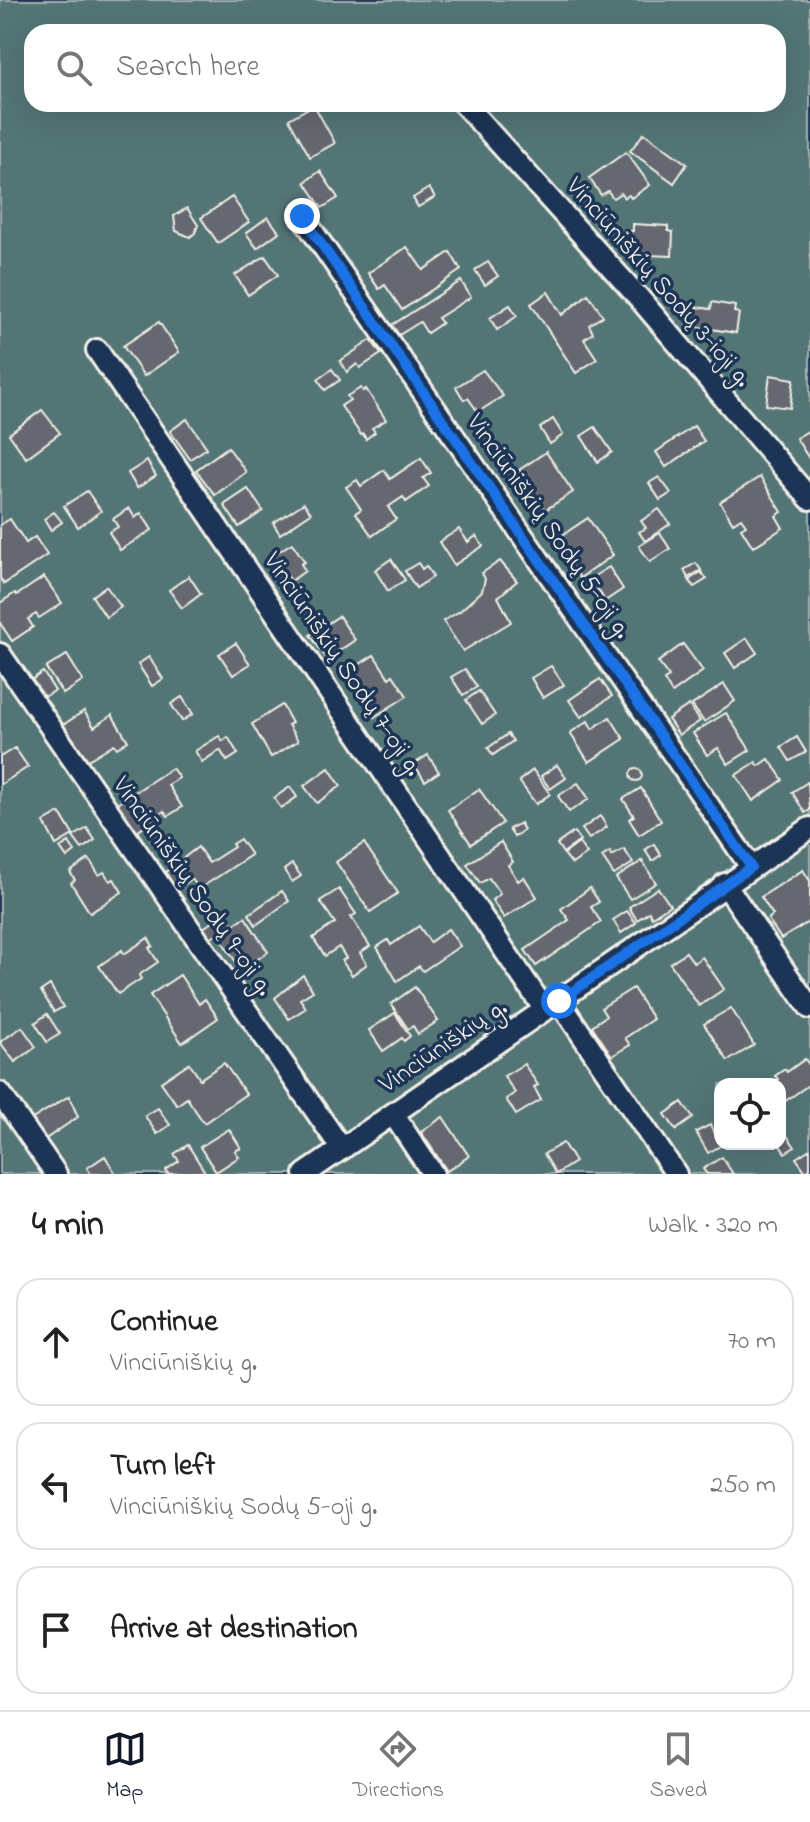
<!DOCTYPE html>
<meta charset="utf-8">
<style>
:root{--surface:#fff;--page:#f6f6f6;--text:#222;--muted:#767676;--line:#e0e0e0;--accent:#111827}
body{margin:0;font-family:"Indie Flower",sans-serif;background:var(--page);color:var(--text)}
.controls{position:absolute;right:24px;bottom:24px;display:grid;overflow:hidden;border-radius:16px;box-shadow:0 8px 32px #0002}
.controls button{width:72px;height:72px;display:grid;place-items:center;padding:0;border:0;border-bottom:2px solid var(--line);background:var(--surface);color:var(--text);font:40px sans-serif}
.stop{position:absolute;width:24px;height:24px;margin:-18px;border:6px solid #1a73e8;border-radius:50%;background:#fff}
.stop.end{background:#1a73e8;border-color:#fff;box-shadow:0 2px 8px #0008}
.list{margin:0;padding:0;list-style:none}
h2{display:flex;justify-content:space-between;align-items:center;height:104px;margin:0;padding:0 32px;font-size:34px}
h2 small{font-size:26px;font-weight:400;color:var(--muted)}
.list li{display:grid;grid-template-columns:52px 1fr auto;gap:24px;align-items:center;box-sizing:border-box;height:128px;margin:0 16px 16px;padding:0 16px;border:2px solid var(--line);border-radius:24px}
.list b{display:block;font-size:30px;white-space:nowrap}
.list p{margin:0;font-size:26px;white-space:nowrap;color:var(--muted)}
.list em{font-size:26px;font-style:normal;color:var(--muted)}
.icon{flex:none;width:44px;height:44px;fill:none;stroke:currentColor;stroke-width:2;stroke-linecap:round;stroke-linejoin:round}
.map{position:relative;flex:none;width:810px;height:1174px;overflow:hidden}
.search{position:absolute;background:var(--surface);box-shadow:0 8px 32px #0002;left:24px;right:24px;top:24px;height:88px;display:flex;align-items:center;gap:20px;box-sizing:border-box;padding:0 28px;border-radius:24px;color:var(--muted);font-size:30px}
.sheet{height:536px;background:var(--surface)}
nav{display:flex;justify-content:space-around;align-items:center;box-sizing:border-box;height:112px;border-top:2px solid var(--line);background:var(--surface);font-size:22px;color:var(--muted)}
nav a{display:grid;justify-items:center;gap:4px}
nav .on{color:var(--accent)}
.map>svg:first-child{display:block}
.green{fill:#527576;stroke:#a3b3af;stroke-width:2;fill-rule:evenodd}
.building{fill:#65676f;stroke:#f4f1e8;stroke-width:2}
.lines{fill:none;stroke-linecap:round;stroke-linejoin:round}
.minor-casing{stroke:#f4f1e8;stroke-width:26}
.minor{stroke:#1d3557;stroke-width:20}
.route{stroke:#1a73e8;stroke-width:10}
.labels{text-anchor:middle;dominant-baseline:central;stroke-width:7;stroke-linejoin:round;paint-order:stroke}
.street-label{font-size:26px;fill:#f4f1e8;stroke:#1d3557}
</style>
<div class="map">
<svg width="810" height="1174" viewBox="0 0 810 1174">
<rect width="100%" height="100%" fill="#1d3557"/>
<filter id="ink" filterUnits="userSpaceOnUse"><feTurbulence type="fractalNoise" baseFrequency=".0125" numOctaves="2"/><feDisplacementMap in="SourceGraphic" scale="16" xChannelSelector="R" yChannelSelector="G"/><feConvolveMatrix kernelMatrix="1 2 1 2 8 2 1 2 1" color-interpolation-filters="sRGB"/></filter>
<g filter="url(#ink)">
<!-- green -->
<path class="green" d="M0,0H810V1174H0ZM32,32H778V104H32ZM720,1084H780V1144H720Z"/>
<!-- building -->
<g class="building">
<polygon points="314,105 335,143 310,157 289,119"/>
<polygon points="644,133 687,164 674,183 630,151"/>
<polygon points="626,152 650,185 631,198 629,195 624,198 621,193 613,198 608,191 601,195 589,178"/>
<polygon points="320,171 338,198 322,208 305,182"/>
<polygon points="429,188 435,197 418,207 413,198"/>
<polygon points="232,197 249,222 218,243 201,218"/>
<polygon points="598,207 609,223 599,229 588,213"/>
<polygon points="187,208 198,225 195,233 190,237 176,231 174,216"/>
<polygon points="268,217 279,232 257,248 246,233"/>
<polygon points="633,224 668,226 668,231 673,232 672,256 623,254 623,231 633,231"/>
<polygon points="407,247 423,270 450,252 461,270 402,310 385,285 379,289 368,273"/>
<polygon points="265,256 278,275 248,295 235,275"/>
<polygon points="488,262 498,276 485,285 475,270"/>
<polygon points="461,281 471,297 438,318 442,323 427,333 420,322 399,335 392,325"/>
<polygon points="548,292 562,315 588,294 603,316 589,325 593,333 584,339 597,359 576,373 531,304"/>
<polygon points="712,302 735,306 734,312 739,313 736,333 686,325 689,306 711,309"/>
<polygon points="510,305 517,316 497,330 490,318"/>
<polygon points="159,322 179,352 144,376 123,346"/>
<polygon points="371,340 381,354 360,368 357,364 347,372 340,361"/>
<polygon points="332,369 340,380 325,390 318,379"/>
<polygon points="483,370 503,396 478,412 468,398 464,400 456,387"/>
<polygon points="770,375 794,379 790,408 766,405"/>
<polygon points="361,388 363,391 366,389 386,420 372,428 375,432 366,439 363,434 361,435 341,406 350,400 347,396"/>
<polygon points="42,410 60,433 26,458 9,434"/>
<polygon points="187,419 207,448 190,459 170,431"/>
<polygon points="553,419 563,435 550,444 540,428"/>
<polygon points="694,426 704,441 666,467 656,452"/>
<polygon points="595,427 612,452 598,462 581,436"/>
<polygon points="810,430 810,460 796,438"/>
<polygon points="228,447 246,472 215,495 196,470"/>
<polygon points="546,452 573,492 545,510 519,470"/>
<polygon points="421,458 431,473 423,478 429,486 406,502 403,497 388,507 396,519 372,536 356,513 361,509 346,487 357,480 361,486 384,470 390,479"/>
<polygon points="147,461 156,476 137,488 128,473"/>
<polygon points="659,477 671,493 660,500 649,483"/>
<polygon points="760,477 782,512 776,516 783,528 753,547 741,528 746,525 741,518 733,523 720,502"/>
<polygon points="248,489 263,511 239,527 224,505"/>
<polygon points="87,491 101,511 78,527 64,506"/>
<polygon points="304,503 311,513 280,534 273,523"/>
<polygon points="129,508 135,518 141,513 152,530 120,550 109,532 118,527 113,519"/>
<polygon points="659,509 670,524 645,541 639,532 646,528 641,521"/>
<polygon points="54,512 62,522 51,530 44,519"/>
<polygon points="588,518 613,555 580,578 555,540"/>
<polygon points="10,519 26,543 35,537 47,555 4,584 0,578 0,525"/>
<polygon points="459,529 468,542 476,536 483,546 454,565 439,542"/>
<polygon points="660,533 670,549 650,562 639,546"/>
<polygon points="292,543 305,562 301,564 305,571 291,581 273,555"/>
<polygon points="391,559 405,580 388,591 375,570"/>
<polygon points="500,561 517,581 498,597 511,622 463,651 443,621 460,611 482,591 485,579 482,573"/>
<polygon points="418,563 422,569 426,566 433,577 416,588 405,571"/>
<polygon points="696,563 701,570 688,578 684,570"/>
<polygon points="609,567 623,589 605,601 591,578"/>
<polygon points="701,572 707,579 694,587 689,580"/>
<polygon points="189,576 201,594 182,608 169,590"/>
<polygon points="44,577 62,603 39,618 36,614 28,619 33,627 12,641 0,623 0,603 15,593 17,595"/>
<polygon points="106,586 121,607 106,617 92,596"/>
<polygon points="339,616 355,640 327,659 310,635"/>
<polygon points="747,638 757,653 735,668 725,653"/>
<polygon points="236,643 250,664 233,675 219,654"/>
<polygon points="683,644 703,671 672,693 664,680 669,677 658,662"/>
<polygon points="67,655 83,681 63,694 46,668"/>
<polygon points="374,655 389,678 393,675 407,696 374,717 346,673"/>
<polygon points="149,657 163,679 152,686 138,664"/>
<polygon points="551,666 564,685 543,698 531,678"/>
<polygon points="465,669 477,687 463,695 451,677"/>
<polygon points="43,672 55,691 42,698 31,680"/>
<polygon points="600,679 612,696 581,717 569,700"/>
<polygon points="724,684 735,701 704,722 692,705"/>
<polygon points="479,691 495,715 482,724 466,700"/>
<polygon points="182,697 193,714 182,721 171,704"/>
<polygon points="282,705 292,723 288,725 298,741 271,757 252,724"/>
<polygon points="689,705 700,721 679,735 668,719"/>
<polygon points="84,711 94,727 112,715 128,741 117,748 114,744 88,760 63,725"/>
<polygon points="726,713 750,750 728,764 718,748 707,755 693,733"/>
<polygon points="610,717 624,739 589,762 570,733 588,721 592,729"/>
<polygon points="508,734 513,741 493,755 488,748"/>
<polygon points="219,736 223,741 228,737 238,754 227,761 220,750 202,762 195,751"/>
<polygon points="797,737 806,752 790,761 781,747"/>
<polygon points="15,748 28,767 0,785 0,757"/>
<polygon points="428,755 439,772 425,781 414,764"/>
<polygon points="769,759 783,780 753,801 736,775 756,762 759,766"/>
<polygon points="557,765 566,778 550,789 541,776"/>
<polygon points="172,768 179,778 168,785 182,807 168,816 164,811 136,833 117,804"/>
<polygon points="329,768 341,786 317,803 304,786"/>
<circle cx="636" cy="775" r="6"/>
<polygon points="533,770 550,794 536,804 519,781"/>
<polygon points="808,782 810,810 805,813 792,792"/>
<polygon points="578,783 589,799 569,812 558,796"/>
<polygon points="290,787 297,797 281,808 274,798"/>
<polygon points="641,788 661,821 639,835 629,819 634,816 623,799"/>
<polygon points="479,789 503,823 471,844 448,810"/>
<polygon points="60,813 73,835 56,845 44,822"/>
<polygon points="600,816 607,827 589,839 582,829"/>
<polygon points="520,823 524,830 514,837 509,829"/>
<polygon points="87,828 95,840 82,849 73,837"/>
<polygon points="574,832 580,841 563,853 557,844"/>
<polygon points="240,839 251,855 199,889 192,879 175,890 164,873 198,847 209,863 234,847 232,844"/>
<polygon points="69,842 75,852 67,858 60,848"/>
<polygon points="501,842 513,862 508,865 518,881 524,877 537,897 504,918 492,900 500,894 489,878 480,883 467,864"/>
<polygon points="364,843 398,893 370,912 336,862"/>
<polygon points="579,843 587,854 572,864 564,854"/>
<polygon points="654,844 661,855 652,861 645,850"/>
<polygon points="624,849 633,863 614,875 602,857 610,852 612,856"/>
<polygon points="89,859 99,875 104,872 110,881 114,879 122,892 90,913 71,883 75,880 70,872"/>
<polygon points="642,861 656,883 630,899 616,878"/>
<polygon points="292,864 301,876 292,882 284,870"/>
<polygon points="803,870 810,881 810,921 781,939 768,919 773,915 761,897"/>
<polygon points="590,888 599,902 591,907 601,922 536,966 525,950 569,920 561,909"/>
<polygon points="658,888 670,905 652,917 649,912 637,920 629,907"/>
<polygon points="339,889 356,914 351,917 370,946 360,953 367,964 352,975 342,961 346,958 339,947 325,956 313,938 335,923 320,901"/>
<polygon points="282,891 289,901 256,925 249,914"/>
<polygon points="627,911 636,923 621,933 613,920"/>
<polygon points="226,914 232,924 210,938 203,928"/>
<polygon points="245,917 268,952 246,967 241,959 236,962 218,935"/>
<polygon points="419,926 430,942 448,929 460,946 423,971 419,966 397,981 377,947 388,940 391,945"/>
<polygon points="148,938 153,946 149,948 158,962 139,975 141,979 118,994 99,966 122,950 124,954"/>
<polygon points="686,952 694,963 702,957 724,989 699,1006 670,963"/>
<polygon points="180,975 199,1004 205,999 218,1018 182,1043 150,995"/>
<polygon points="303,975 313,991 300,999 306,1008 289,1019 275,998"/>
<polygon points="50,985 63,1007 54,1012 41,991"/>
<polygon points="415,987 438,1021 418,1034 413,1026 408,1029 391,1004"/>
<polygon points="633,988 653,1019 625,1038 630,1045 612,1056 592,1026 606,1016 601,1008"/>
<polygon points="731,1008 754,1045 728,1061 704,1024"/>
<polygon points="395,1013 410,1036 404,1041 402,1038 383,1051 369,1030"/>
<polygon points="47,1014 60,1034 47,1042 35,1023"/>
<polygon points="22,1027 36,1047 15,1062 0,1042"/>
<polygon points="805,1059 810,1066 810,1084 784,1102 780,1097 780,1084 771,1084 778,1079 775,1076 785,1069 787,1072"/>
<polygon points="189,1063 200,1079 224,1063 246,1094 204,1123 187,1098 177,1105 161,1082"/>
<polygon points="524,1064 538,1085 534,1087 541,1100 516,1115 506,1099 515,1093 504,1076"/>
<polygon points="69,1096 78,1117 44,1140 31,1120"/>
<polygon points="682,1102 693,1118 676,1130 665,1114"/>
<polygon points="158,1108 170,1125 157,1134 145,1116"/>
<polygon points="443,1117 469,1156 447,1171 421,1132"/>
<polygon points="710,1125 722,1145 708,1153 696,1132"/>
<polygon points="780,1126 795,1147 785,1153 779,1144"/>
<polygon points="229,1129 241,1148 235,1151 239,1157 216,1172 200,1147"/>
<polygon points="563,1143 575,1162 556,1174 544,1154"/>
<polygon points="188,1145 205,1172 168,1174 166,1170 179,1161 174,1154"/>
<polygon points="810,1149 810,1169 806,1172 796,1158"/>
<polygon points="105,1156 116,1174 91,1174 87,1168"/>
<polygon points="722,1157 733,1174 707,1174 703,1169"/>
</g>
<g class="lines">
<defs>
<g id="minor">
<polyline points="464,104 639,298 810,499"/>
<polyline points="302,216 751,867"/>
<polyline points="97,350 545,1010"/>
<polyline points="0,654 342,1149"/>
<polyline points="725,884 810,1008"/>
<polyline points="559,1001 676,1174"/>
<polyline points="0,1093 56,1174"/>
<polyline points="393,1114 433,1174"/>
<polyline points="305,1174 810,828"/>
</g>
</defs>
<!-- minor casing -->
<use href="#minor" class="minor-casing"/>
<!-- minor -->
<use href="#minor" class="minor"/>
</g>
</g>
<g class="lines" filter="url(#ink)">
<!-- route -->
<polyline class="route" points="302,216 751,867 559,1001"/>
</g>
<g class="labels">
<!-- street labels -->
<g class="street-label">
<text transform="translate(658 283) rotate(49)">Vinciūniškių Sodų 3-ioji g.</text>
<text transform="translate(548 527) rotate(55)">Vinciūniškių Sodų 5-oji g.</text>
<text transform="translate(342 665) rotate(56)">Vinciūniškių Sodų 7-oji g.</text>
<text transform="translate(192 887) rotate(55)">Vinciūniškių Sodų 9-oji g.</text>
<text transform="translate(444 1047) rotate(-34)">Vinciūniškių g.</text>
</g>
</g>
</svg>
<div class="controls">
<button><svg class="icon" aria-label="locate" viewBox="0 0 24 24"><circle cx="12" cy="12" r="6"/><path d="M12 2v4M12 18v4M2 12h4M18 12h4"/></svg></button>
</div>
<div class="stop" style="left:559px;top:1001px"></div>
<div class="stop end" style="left:302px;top:216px"></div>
<div class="search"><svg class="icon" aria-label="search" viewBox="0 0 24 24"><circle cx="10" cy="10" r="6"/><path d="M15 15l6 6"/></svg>Search here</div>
</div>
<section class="sheet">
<h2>4 min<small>Walk · 320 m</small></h2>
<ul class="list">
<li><svg class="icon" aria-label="ahead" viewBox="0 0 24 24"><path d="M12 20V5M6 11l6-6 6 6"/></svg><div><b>Continue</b><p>Vinciūniškių g.</p></div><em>70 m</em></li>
<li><svg class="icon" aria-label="left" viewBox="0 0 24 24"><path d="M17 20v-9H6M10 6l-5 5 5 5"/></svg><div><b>Turn left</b><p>Vinciūniškių Sodų 5-oji g.</p></div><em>250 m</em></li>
<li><svg class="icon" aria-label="arrive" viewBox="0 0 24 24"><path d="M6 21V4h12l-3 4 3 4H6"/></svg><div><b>Arrive at destination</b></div></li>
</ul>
</section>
<nav>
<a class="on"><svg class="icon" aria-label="map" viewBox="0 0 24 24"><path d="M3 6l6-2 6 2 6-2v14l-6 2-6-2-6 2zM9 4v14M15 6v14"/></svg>Map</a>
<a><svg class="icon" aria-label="directions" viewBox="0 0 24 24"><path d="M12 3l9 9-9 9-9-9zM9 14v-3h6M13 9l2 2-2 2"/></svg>Directions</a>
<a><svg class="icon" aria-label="saved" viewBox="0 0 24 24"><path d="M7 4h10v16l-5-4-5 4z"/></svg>Saved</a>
</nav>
